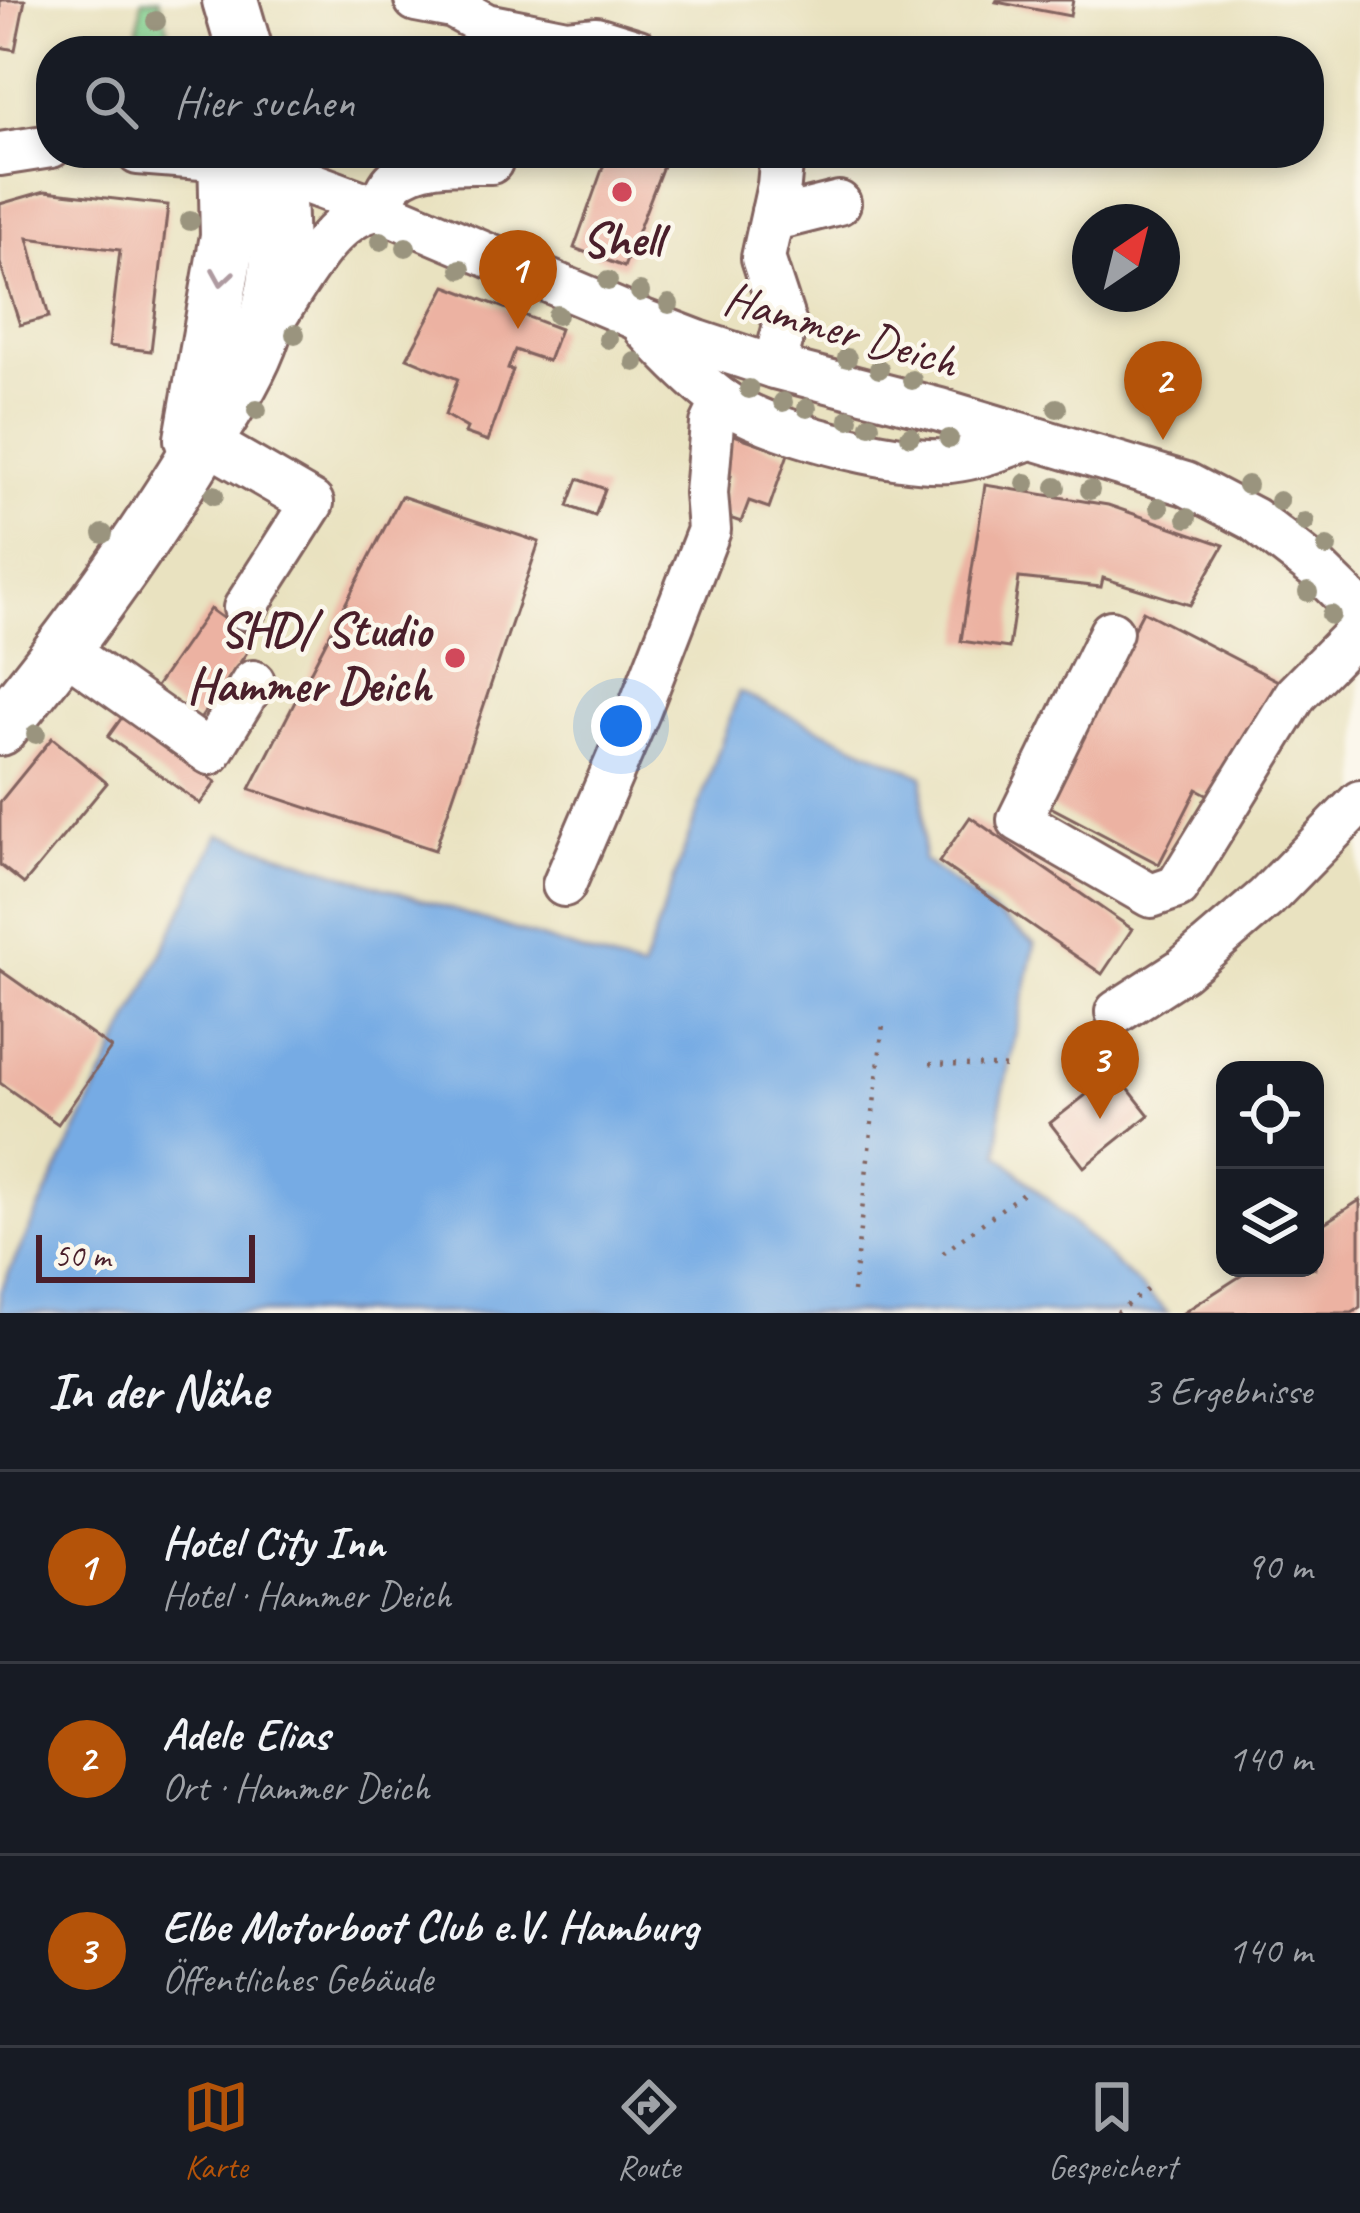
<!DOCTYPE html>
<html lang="de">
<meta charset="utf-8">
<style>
:root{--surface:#171b24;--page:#20242c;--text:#f1f3f6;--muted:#9ea1a6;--line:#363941;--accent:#b45309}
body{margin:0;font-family:Caveat,sans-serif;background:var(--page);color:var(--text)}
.controls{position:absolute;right:36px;bottom:36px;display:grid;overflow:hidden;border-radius:24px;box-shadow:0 6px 18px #0003}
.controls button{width:108px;height:108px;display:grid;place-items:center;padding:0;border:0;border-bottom:3px solid var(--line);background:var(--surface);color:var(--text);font:60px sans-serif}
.compass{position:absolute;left:1072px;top:204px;width:108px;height:108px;border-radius:50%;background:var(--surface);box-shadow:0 6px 18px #0003;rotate:35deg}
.scale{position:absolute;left:36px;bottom:30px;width:219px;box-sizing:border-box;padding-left:12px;border:6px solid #4a1f2b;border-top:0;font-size:33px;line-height:42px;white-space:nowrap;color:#4a1f2b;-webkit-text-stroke:9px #fbf7ec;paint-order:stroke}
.you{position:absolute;left:621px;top:726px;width:42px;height:42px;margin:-30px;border:9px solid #fff;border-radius:50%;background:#1a73e8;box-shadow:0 0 0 18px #1a73e833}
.badge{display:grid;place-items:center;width:78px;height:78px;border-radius:50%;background:var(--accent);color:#fff;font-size:39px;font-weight:700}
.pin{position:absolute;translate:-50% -99px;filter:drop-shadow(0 3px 6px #0008)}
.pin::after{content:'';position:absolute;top:63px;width:42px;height:36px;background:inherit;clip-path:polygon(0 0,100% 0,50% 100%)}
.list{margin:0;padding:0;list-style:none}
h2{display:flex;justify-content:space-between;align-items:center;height:156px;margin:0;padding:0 48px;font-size:51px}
h2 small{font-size:39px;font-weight:400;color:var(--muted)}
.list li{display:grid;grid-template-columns:78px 1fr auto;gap:36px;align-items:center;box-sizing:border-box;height:192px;padding:0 48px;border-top:3px solid var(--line)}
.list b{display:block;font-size:45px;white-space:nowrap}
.list p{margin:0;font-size:39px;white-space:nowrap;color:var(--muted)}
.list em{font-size:39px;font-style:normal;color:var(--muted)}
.icon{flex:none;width:66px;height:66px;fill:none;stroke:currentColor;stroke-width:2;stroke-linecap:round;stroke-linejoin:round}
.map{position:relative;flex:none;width:1360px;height:1313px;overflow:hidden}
.search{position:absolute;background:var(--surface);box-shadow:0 6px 18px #0003;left:36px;right:36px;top:36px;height:132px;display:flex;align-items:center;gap:30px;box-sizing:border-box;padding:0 42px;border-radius:48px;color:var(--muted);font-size:45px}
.sheet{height:732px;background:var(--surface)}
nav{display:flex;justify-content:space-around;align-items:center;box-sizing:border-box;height:168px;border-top:3px solid var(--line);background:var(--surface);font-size:33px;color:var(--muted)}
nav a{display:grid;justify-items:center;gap:6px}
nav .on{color:var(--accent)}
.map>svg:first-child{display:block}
.green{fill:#81ce8d;stroke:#66765c;stroke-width:3}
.water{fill:#76abe4;stroke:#606588;stroke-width:3}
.building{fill:#ecb2a2}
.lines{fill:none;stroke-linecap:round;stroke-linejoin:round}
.minor-casing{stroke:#82635f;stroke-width:48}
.major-casing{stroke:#82635f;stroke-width:60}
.path{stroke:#82635f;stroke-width:4.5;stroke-dasharray:3 9;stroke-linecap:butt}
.minor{stroke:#fff;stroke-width:42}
.major{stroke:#fff;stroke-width:54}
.tree{fill:#9a947e}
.oneway{stroke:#ae9aa0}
.poi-dot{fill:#d1495b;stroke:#fbf7ec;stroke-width:4.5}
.labels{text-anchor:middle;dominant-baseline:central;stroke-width:9;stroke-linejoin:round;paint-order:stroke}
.poi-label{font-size:48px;font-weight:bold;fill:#4a1f2b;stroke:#fbf7ec}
.street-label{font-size:48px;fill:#4a1f2b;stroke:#fbf7ec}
</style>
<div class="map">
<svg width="1360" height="1313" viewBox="0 0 1360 1313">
<rect width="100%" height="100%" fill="#fbf7ec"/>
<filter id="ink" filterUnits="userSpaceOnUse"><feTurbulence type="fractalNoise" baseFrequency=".00833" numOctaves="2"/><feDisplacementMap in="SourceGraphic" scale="24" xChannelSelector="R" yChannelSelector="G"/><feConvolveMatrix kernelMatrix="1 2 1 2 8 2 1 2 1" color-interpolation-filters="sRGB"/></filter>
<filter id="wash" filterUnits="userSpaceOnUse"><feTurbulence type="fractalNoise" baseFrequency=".004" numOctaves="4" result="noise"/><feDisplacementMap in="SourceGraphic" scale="48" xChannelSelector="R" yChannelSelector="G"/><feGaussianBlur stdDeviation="2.7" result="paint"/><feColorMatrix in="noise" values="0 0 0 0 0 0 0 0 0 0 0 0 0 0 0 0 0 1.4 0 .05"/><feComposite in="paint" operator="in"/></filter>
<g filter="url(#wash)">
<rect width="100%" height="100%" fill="#e9e2c0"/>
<!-- green -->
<polygon class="green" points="142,0 159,0 175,51 135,51"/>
<!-- water -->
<polygon class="water" points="739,692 923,776 923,860 1035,944 1001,1102 999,1154 1168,1313 0,1313 0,1291 219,834 642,971"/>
<g id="blocks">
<!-- building -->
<g class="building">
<polygon points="0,0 25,0 15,50 0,47"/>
<polygon points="997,0 1073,0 1070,16 996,2"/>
<polygon points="608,153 668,153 624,267 574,248"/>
<polygon points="45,191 168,205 151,351 109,346 120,250 28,238 49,317 20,325 0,263 0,204"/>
<polygon points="446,286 560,329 548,361 515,350 508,369 513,370 488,441 465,433 467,428 445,415 458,379 407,358"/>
<polygon points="734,435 788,454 769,508 749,501 741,522 718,514 731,476 721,472"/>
<polygon points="578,479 605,489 595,516 568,506"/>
<polygon points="985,485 1108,505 1224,545 1190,605 1103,578 1101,587 1019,578 1009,648 961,641"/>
<polygon points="401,496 539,542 435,850 250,789"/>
<polygon points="210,609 255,641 198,722 153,691"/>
<polygon points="1143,611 1278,681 1216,799 1197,789 1159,864 1043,803"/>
<polygon points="123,716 216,782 200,804 108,737"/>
<polygon points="52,738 107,783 24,884 0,865 0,802"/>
<polygon points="970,817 1132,929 1102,974 939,862"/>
<polygon points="0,970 111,1048 58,1124 0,1083"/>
<polygon points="1115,1072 1149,1115 1084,1167 1050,1123"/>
<polygon points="1360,1200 1360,1308 1352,1313 1183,1313 1253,1268 1315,1268 1315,1229"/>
</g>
</g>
</g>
<g filter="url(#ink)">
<use href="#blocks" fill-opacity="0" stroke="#82635f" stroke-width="3"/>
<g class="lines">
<defs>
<g id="minor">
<polyline points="416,0 453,7 486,25 567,41 596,38 638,51"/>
<polyline points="138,153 227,160 274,170 379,209 638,319 698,342 774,367 940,410 1186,484 1253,519 1316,568 1360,611"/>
<polyline points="0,154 51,146"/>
<path d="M379,209C383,201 387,188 393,182C416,159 461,162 491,162"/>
<polyline points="773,212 787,216 839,203"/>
<path d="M272,322C296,287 332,213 379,209"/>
<path d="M646,329C669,354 693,379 720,399C765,431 895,465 950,461C978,458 1003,448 1029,438"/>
<polyline points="774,367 785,325 763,258 779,185 781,164 777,153"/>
<polyline points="205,441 312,503 245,608"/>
<polyline points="1111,632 1019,820 1151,896 1177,887 1296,694 1360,629"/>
<polyline points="63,649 210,753 253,682"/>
<polyline points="564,885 639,710 709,530 706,493 712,424 723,401"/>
<polyline points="1117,1012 1182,970 1266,898 1360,802"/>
</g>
<g id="major">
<polyline points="230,0 245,51"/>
<polyline points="192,439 228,236 226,153"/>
<path d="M0,728C72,640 138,550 197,453C220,416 249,376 263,333C282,275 284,213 270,153"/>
</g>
</defs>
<!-- minor casing -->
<use href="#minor" class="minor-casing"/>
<!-- major casing -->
<use href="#major" class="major-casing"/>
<!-- path -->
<g class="path">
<polyline points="930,1063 1011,1067"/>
<polyline points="943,1253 1028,1189"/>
<polyline points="853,1292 883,1024"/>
<polyline points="1116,1313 1147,1290"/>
</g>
<!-- minor -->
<use href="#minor" class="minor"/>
<!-- major -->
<use href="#major" class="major"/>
</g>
<!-- trees -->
<g class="tree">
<circle cx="156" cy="21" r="10"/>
<circle cx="190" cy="221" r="10"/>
<circle cx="381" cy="241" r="10"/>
<circle cx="406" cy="247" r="10"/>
<circle cx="461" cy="269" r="10"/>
<circle cx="608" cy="281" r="10"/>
<circle cx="640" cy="292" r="10"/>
<circle cx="669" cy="304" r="10"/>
<circle cx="557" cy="315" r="10"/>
<circle cx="295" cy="334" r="10"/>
<circle cx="608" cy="339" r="10"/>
<circle cx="847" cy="358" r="10"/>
<circle cx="635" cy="362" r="10"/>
<circle cx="879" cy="369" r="10"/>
<circle cx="912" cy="380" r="10"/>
<circle cx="749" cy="389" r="10"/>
<circle cx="783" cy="402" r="10"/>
<circle cx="807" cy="408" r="10"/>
<circle cx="1057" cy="408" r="10"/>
<circle cx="257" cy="410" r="10"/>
<circle cx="849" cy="419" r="10"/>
<circle cx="870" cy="425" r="10"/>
<circle cx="910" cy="436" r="10"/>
<circle cx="949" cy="439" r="10"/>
<circle cx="1026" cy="483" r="10"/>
<circle cx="1247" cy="485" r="10"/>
<circle cx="1056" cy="487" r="10"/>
<circle cx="1090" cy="490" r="10"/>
<circle cx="214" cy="495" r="10"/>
<circle cx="1279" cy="501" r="10"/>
<circle cx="1159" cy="507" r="10"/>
<circle cx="1187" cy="518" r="10"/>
<circle cx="1305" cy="522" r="10"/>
<circle cx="103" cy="534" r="10"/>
<circle cx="1327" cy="547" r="10"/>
<circle cx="1308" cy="592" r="10"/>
<circle cx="1331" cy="615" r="10"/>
<circle cx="36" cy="734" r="10"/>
</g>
<!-- one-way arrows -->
<defs><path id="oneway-chevron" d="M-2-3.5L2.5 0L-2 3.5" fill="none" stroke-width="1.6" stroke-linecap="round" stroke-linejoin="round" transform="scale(3)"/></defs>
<use class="oneway" href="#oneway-chevron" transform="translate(222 277) rotate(99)"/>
</g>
<!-- markers -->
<g class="poi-dot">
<circle cx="622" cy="192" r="12"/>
<circle cx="455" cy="658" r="12"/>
</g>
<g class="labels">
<!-- poi labels -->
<g class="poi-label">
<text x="622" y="240">Shell</text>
<text x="431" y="630" text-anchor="end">SHD/ Studio<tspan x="431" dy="55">Hammer Deich</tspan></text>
</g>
<!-- street labels -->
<g class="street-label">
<text transform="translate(841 329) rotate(16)">Hammer Deich</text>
</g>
</g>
</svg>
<div class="controls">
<button><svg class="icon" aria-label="locate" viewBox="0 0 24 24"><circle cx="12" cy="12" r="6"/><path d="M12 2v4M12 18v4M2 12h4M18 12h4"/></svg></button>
<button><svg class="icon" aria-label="layers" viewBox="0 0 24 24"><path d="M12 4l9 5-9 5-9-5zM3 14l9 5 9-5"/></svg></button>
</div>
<svg class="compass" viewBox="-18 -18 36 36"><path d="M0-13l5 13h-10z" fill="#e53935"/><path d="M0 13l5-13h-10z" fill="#9ea1a6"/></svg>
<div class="scale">50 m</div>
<div class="you"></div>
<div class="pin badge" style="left:518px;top:329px">1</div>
<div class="pin badge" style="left:1163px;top:440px">2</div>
<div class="pin badge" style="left:1100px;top:1119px">3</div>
<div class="search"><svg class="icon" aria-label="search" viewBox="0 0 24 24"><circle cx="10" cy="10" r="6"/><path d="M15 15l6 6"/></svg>Hier suchen</div>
</div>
<section class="sheet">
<h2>In der Nähe<small>3 Ergebnisse</small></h2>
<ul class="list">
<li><span class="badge">1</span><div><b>Hotel City Inn</b><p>Hotel · Hammer Deich</p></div><em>90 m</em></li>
<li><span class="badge">2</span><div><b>Adele Elias</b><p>Ort · Hammer Deich</p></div><em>140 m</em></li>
<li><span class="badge">3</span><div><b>Elbe Motorboot Club e.V. Hamburg</b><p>Öffentliches Gebäude</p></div><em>140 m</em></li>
</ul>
</section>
<nav>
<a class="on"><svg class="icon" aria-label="map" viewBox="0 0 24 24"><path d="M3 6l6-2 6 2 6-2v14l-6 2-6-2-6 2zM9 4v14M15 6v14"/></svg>Karte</a>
<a><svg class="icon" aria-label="directions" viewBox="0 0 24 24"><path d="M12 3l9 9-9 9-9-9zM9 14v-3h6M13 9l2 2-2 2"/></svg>Route</a>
<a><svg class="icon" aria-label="saved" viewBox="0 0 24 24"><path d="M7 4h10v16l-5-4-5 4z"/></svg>Gespeichert</a>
</nav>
